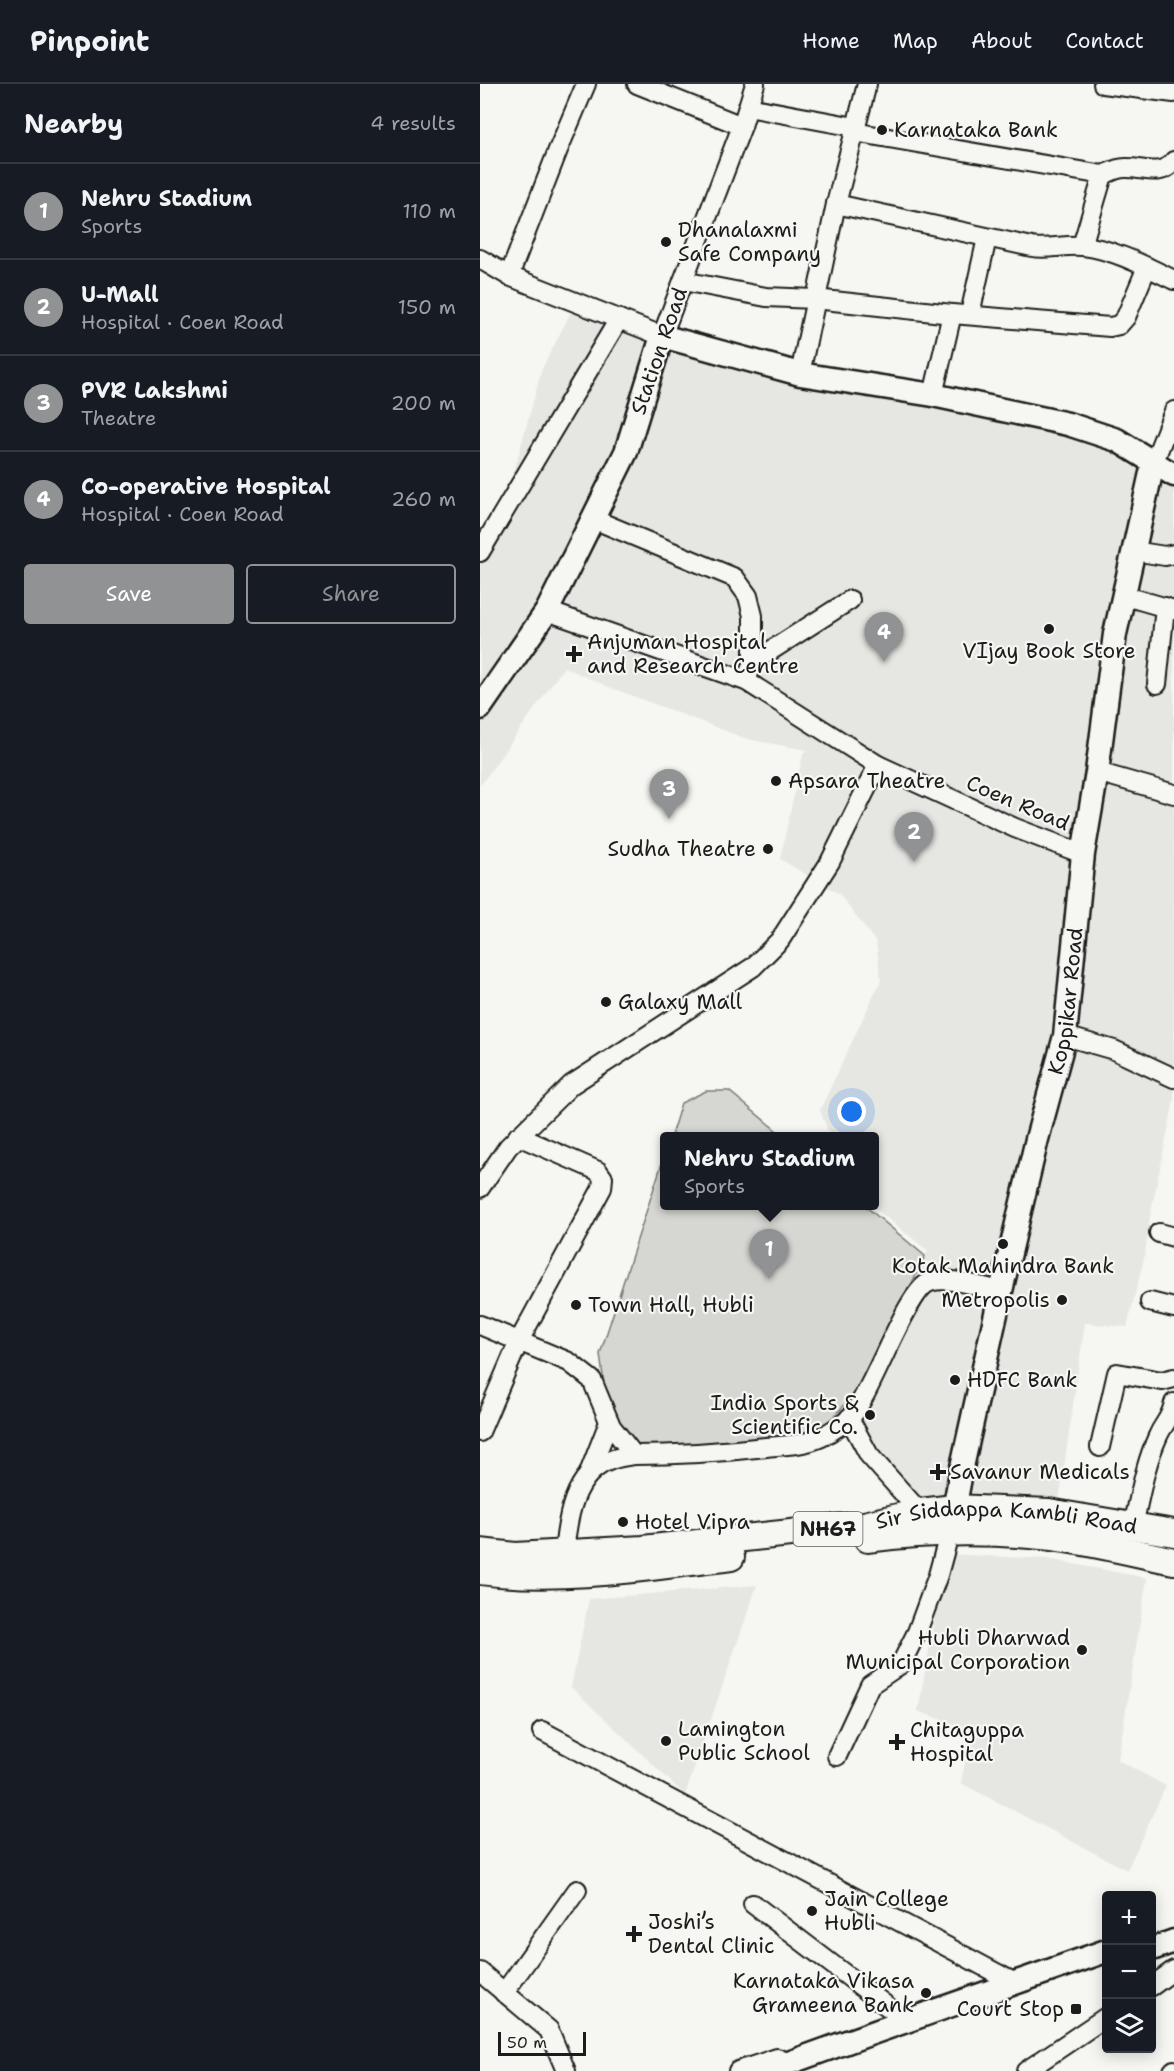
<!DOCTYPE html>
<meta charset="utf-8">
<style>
:root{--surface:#171b24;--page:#242831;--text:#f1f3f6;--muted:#9ea1a6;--line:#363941;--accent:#919294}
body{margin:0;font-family:"Shantell Sans",sans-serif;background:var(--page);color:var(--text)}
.controls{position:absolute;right:18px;bottom:18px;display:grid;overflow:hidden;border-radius:6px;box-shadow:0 3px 15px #0003}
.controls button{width:54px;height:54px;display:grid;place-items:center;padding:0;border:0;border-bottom:2px solid var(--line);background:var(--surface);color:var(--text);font:30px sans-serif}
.scale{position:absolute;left:18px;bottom:15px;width:88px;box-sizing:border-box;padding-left:6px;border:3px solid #1c1c1c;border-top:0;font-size:16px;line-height:21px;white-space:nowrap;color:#1c1c1c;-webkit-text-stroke:4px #f6f6f2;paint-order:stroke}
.you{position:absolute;left:372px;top:1028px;width:21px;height:21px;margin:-15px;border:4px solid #fff;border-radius:50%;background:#1a73e8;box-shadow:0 0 0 9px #1a73e833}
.badge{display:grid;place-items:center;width:39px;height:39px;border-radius:50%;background:var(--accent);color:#fff;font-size:20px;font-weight:700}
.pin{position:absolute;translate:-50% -50px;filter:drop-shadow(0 2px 3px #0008)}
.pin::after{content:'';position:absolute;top:32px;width:21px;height:18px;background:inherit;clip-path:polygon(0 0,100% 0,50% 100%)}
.popup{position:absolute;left:180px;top:1048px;width:219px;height:78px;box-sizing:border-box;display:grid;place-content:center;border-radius:6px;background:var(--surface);filter:drop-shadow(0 2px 4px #0005);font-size:20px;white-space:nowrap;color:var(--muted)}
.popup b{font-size:22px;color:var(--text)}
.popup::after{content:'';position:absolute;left:50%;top:100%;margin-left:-12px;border:12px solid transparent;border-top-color:var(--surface)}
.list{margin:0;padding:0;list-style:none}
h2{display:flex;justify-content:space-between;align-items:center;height:78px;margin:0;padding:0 24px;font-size:26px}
h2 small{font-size:20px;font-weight:400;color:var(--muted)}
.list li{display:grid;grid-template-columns:39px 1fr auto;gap:18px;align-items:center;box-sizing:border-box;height:96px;padding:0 24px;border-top:2px solid var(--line)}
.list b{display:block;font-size:22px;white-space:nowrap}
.list p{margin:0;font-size:20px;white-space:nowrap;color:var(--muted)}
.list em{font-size:20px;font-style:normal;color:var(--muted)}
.actions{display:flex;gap:12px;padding:18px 24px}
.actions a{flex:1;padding:14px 0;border:2px solid var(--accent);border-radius:6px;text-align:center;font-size:21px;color:var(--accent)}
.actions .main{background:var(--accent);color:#fff}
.icon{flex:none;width:33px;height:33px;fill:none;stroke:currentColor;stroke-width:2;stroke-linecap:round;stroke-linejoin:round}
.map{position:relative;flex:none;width:694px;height:1987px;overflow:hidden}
header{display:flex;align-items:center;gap:36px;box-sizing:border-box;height:84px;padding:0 30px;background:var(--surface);border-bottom:2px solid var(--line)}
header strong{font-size:28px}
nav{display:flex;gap:33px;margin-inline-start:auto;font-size:21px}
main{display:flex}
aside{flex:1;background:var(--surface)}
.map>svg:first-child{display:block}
.built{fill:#e6e6e2}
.green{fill:#d6d6d2;stroke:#797977;stroke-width:1.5}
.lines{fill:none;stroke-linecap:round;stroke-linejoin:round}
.minor-casing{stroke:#1c1c1c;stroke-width:22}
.major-casing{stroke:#1c1c1c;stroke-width:27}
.highway-casing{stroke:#1c1c1c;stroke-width:30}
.minor{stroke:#f6f6f2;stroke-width:18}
.major{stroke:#f6f6f2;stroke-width:22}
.highway{stroke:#f6f6f2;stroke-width:26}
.poi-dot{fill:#1c1c1c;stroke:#f6f6f2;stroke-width:2}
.labels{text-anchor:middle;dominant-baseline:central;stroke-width:4.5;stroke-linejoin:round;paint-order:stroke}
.shield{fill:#f6f6f2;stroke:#5d5d5c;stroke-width:1.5}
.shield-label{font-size:20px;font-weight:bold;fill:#1c1c1c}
.poi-label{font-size:21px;fill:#1c1c1c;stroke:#f6f6f2;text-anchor:start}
.street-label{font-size:21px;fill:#1c1c1c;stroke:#f6f6f2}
</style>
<header>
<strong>Pinpoint</strong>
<nav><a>Home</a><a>Map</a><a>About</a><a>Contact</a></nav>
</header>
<main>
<aside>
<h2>Nearby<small>4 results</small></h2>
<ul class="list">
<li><span class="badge">1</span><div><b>Nehru Stadium</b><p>Sports</p></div><em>110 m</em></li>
<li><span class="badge">2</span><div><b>U-Mall</b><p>Hospital · Coen Road</p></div><em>150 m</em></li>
<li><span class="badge">3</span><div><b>PVR Lakshmi</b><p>Theatre</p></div><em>200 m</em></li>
<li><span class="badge">4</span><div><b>Co-operative Hospital</b><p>Hospital · Coen Road</p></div><em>260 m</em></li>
</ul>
<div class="actions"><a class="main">Save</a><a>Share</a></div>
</aside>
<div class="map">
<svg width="694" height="1987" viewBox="0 0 694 1987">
<rect width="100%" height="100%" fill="#f6f6f2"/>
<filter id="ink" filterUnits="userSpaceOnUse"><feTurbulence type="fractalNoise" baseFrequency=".0167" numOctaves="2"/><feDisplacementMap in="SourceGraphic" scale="12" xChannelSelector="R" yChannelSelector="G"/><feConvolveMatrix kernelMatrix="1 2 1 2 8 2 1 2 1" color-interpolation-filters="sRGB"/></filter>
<g filter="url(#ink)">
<!-- built -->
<g class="built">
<polygon points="92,226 569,346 662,379 694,393 694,1016 670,1132 665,1170 647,1243 605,1239 579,1417 431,1417 395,1370 373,1323 417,1236 448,1167 392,1122 394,1122 394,1052 348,1052 349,1050 340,1026 401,896 396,858 359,810 300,775 323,670 327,666 267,655 129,603 84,583 0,702 0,467 24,424 62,285"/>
<polygon points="466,1470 567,1475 667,1494 638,1676 686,1702 647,1786 481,1699 491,1647 438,1627"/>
<polygon points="277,1501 205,1711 91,1603 109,1515"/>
</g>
<!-- green -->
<g class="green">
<polygon points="226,1007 249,1007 303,1052 191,1052 201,1019"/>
<polygon points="184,1073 184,1122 385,1122 445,1172 383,1301 340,1347 324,1355 160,1363 137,1338 125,1307 120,1270"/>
</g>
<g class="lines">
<defs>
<g id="minor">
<polyline points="157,0 262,42"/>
<polyline points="623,0 694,9"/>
<polyline points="268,23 375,43"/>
<path d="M374,48L623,91C630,88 637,84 645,84C663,83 681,94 694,77"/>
<path d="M356,120L552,163C569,166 586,160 603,162C633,165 667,183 694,196"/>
<polyline points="602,162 623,91"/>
<polyline points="0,175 29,192 182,252 262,42 275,0"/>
<polyline points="29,192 78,66 106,0"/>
<polyline points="203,197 286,213 335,215 472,230 630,243 639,241 646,233 667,183"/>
<polyline points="490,230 507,154"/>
<polyline points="320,290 356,120 387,0"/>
<polyline points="453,311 472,230"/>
<polyline points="673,380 694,327"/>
<polyline points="113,435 255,494 268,512 273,532 273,578 266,597"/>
<polyline points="653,467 685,472 694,470"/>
<polyline points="0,468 139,235"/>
<polyline points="642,511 694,526"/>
<polyline points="67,527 266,597 398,681 535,744 603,770"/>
<polyline points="273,578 370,516"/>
<polyline points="677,600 685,523"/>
<polyline points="617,688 694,710"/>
<polyline points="585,952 634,966 694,994"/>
<polyline points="0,1104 28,1063 91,1001 273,883 300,856 350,778 398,681"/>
<polyline points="679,1149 694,1153"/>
<polyline points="670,1218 694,1224"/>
<path d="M0,1241L89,1278L112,1296L131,1342L154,1371C198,1371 242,1368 286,1363C306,1361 330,1361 347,1350C354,1345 364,1340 370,1334C392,1310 427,1205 450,1198C468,1192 501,1203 521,1207"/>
<polyline points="369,1334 389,1371 446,1435"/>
<polyline points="0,1348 39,1257 122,1104 123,1094 118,1087 38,1052"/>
<polyline points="620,1363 637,1289 682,1297 694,1294"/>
<polyline points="109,1389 129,1338"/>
<path d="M653,1442C660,1412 665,1380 678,1352C684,1338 690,1337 694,1319"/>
<path d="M84,1470C87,1436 93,1389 131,1376C138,1373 146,1372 154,1371"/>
<polyline points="62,1647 535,1899"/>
<polyline points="357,1672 390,1601 421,1580 437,1548 458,1491 470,1447"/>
<polyline points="273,1820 425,1936"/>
<polyline points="0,1888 69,1946 86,1987"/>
<polyline points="672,1902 694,1886"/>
<polyline points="24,1909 97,1806"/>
<polyline points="258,1987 297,1974 302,1976"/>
<polyline points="546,1987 626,1933"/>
<polyline points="693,1987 694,1986"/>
</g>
<g id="major">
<polyline points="0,624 67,527 146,368 182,252 320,290 453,311 588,340 637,356 694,391"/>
<path id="s1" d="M471,1442L482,1383L521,1207L557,1055L585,952L603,770L617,688L635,550L673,380"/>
<polyline points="672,1865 694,1857"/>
<path d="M287,1987C400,1945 513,1907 626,1867"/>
</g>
<g id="highway">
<path d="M388,1455C451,1446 508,1446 572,1453C613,1458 654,1469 694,1477"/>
<path id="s2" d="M0,1468L35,1472L163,1465L384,1441L440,1428L474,1424L569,1428L694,1449"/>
<path d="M0,1487C83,1498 168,1483 251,1473"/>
</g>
</defs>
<!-- minor casing -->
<use href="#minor" class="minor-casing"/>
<!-- major casing -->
<use href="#major" class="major-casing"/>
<!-- highway casing -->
<use href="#highway" class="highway-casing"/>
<!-- minor -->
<use href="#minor" class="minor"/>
<!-- major -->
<use href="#major" class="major"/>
<!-- highway -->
<use href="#highway" class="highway"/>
</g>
</g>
<!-- markers -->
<g class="poi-dot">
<circle cx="402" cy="46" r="6"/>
<circle cx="186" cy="158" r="6"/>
<circle cx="569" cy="545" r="6"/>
<path d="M91 561h6v6h6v6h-6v6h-6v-6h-6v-6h6z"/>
<circle cx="296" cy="697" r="6"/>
<circle cx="288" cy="765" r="6"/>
<circle cx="126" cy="918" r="6"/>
<circle cx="523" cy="1160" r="6"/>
<circle cx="582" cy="1216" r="6"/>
<circle cx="96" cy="1221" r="6"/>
<circle cx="475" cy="1296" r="6"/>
<circle cx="390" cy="1331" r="6"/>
<path d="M455 1379h6v6h6v6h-6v6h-6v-6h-6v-6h6z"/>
<circle cx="143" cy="1438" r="6"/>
<circle cx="602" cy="1566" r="6"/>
<circle cx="186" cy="1657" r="6"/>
<path d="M414 1649h6v6h6v6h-6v6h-6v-6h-6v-6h6z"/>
<circle cx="332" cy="1827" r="6"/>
<path d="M151 1841h6v6h6v6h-6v6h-6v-6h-6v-6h6z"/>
<circle cx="446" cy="1909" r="6"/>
<rect x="590" y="1919" width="12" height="12" rx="3"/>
</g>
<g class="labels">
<!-- shield labels -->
<rect class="shield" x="313.5" y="1428" width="69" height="34" rx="4.5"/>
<g class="shield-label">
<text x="348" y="1445">NH67</text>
</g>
<!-- poi labels -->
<g class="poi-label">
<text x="414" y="46">Karnataka Bank</text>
<text x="198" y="146">Dhanalaxmi<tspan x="198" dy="24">Safe Company</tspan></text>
<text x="107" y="558">Anjuman Hospital<tspan x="107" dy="24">and Research Centre</tspan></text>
<text x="569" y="567" text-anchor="middle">VIjay Book Store</text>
<text x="308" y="697">Apsara Theatre</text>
<text x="276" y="765" text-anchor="end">Sudha Theatre</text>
<text x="138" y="918">Galaxy Mall</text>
<text x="523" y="1182" text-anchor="middle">Kotak Mahindra Bank</text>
<text x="570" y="1216" text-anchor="end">Metropolis</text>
<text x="108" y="1221">Town Hall, Hubli</text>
<text x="487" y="1296">HDFC Bank</text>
<text x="378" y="1319" text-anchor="end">India Sports &amp;<tspan x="378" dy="24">Scientific Co.</tspan></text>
<text x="470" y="1388">Savanur Medicals</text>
<text x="155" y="1438">Hotel Vipra</text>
<text x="590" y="1554" text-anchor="end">Hubli Dharwad<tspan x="590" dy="24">Municipal Corporation</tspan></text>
<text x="198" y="1645">Lamington<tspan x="198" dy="24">Public School</tspan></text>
<text x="430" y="1646">Chitaguppa<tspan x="430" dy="24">Hospital</tspan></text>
<text x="344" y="1815">Jain College<tspan x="344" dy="24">Hubli</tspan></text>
<text x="168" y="1838">Joshi’s<tspan x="168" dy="24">Dental Clinic</tspan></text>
<text x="434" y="1897" text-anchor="end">Karnataka Vikasa<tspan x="434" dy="24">Grameena Bank</tspan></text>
<text x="584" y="1925" text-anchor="end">Court Stop</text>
</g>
<!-- street labels -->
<g class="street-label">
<text transform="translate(179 267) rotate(-71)">Station Road</text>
<text transform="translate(538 719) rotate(23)">Coen Road</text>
<text stroke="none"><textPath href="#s1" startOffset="538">Koppikar Road</textPath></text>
<text stroke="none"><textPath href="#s2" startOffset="530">Sir Siddappa Kambli Road</textPath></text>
</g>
</g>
</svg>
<div class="controls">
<button>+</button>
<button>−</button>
<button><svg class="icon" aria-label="layers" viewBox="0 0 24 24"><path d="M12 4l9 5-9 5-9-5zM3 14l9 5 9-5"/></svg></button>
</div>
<div class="scale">50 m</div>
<div class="you"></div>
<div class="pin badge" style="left:289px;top:1195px">1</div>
<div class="popup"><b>Nehru Stadium</b>Sports</div>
<div class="pin badge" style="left:434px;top:778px">2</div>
<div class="pin badge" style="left:189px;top:735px">3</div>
<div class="pin badge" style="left:404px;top:578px">4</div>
</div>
</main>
